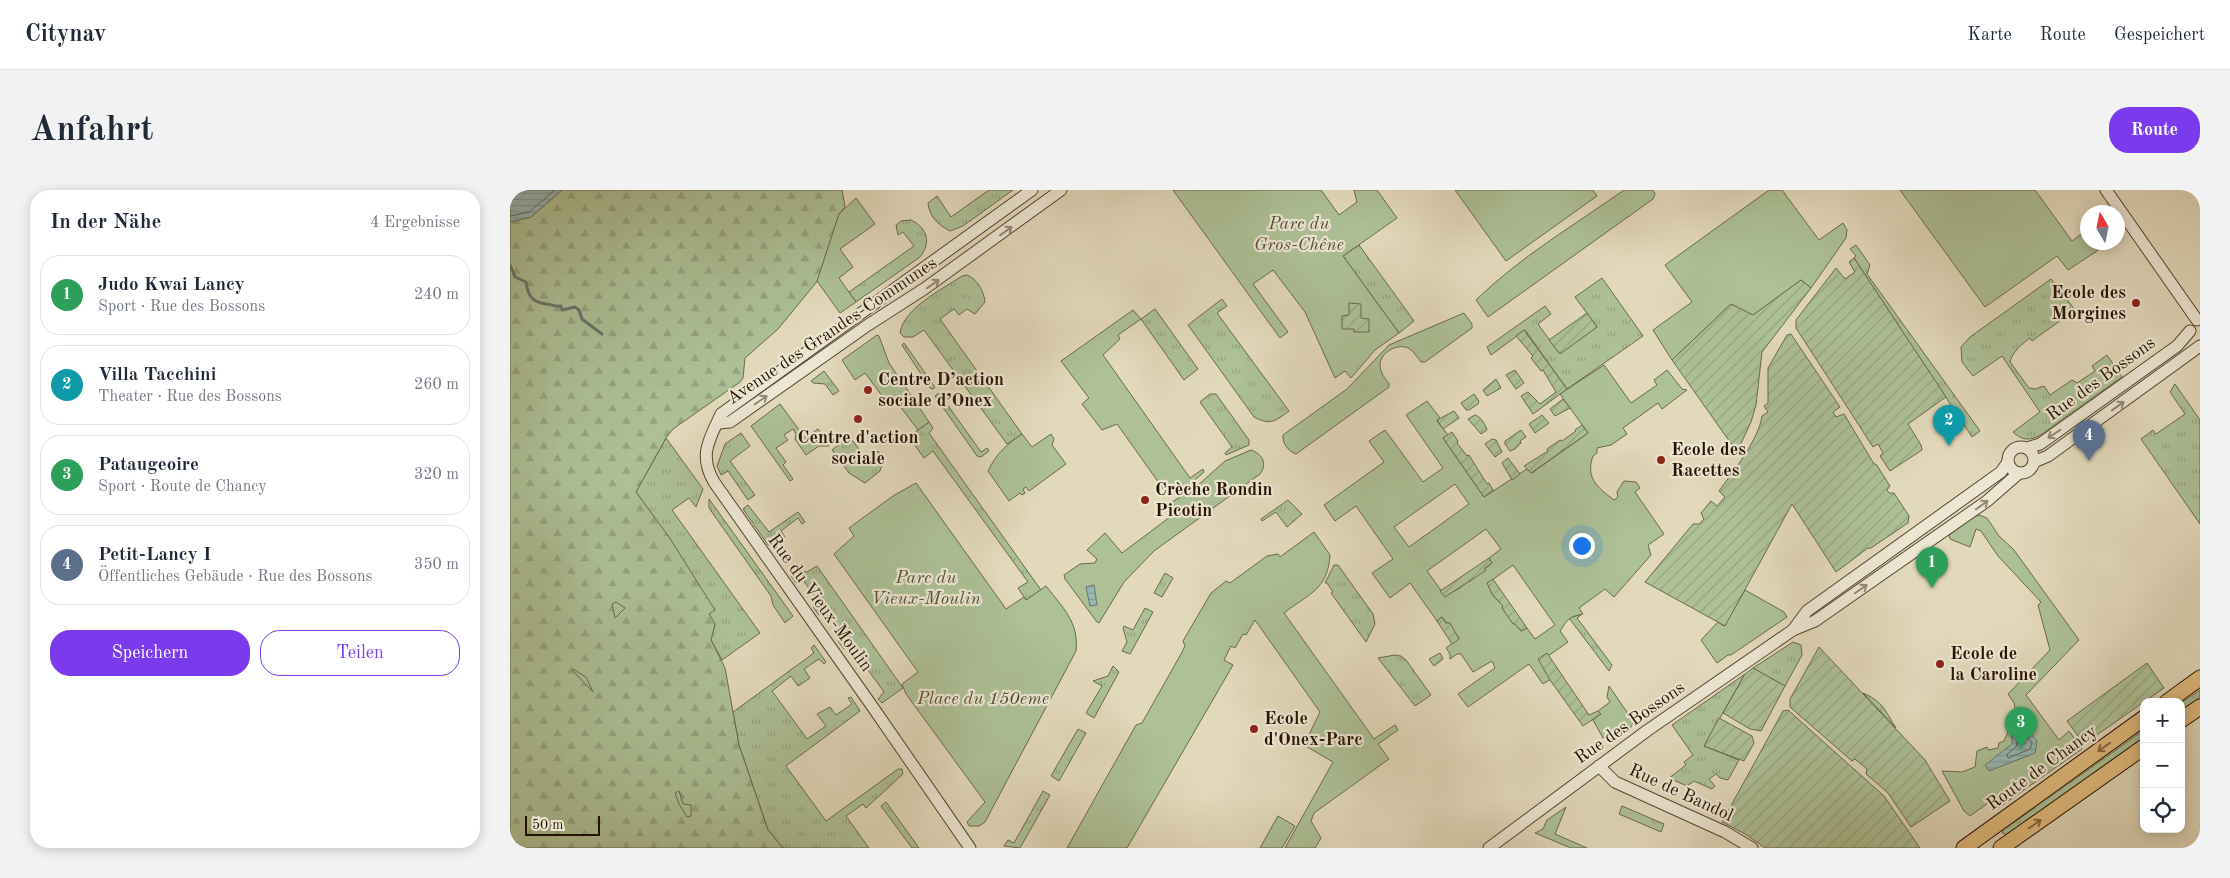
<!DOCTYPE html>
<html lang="de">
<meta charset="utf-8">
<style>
:root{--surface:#fff;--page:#f2f2f3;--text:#1f2937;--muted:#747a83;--line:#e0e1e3;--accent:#7c3aed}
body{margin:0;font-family:"Old Standard TT",serif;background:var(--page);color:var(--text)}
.controls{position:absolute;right:15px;bottom:15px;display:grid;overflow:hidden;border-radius:10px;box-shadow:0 2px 12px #0003}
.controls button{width:45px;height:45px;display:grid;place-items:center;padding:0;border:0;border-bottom:1px solid var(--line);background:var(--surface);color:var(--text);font:25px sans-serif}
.compass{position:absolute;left:1570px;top:15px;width:45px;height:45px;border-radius:50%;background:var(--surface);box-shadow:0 2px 12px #0003;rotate:350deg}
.scale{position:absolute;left:15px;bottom:12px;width:75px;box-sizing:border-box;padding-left:5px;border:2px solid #271200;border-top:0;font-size:14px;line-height:18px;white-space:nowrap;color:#271200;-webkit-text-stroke:4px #ece6d3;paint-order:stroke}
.you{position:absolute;left:1071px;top:355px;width:18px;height:18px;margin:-12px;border:4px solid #fff;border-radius:50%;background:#1a73e8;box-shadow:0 0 0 8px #1a73e833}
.badge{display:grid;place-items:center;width:32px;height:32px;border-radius:50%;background:var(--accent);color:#fff;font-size:16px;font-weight:700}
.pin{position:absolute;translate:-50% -41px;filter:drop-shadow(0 1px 2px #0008)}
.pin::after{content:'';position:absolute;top:26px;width:18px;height:15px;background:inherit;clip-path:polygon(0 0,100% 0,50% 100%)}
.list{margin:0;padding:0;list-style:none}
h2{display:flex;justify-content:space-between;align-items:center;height:65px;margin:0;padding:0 20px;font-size:21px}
h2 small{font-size:16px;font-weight:400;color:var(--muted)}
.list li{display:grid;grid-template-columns:32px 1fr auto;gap:15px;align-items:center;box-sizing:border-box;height:80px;margin:0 10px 10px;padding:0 10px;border:1px solid var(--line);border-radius:20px}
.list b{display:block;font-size:19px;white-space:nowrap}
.list p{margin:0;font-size:16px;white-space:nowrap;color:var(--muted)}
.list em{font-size:16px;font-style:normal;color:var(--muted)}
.actions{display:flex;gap:10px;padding:15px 20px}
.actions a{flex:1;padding:11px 0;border:1px solid var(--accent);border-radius:20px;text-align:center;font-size:18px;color:var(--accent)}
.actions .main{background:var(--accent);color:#fff}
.icon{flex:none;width:28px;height:28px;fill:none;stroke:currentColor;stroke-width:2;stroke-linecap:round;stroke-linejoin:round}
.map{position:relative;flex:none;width:1690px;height:658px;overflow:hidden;border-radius:20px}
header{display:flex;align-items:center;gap:30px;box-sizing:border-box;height:70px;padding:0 25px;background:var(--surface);border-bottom:1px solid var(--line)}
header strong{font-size:24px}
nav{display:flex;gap:28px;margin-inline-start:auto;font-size:18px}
.intro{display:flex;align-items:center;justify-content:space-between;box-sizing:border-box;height:120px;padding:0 30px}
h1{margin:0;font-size:35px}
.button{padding:12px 22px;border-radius:20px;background:var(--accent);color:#fff;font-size:18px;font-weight:700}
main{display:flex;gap:30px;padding:0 30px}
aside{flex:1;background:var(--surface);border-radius:20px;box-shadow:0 2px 12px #0003}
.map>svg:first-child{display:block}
.grass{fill:url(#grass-tufts);stroke:#6a694b}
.forest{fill:url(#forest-firs);stroke:#6a694b}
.park{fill:#adc096;stroke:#6a694b;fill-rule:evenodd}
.garden{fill:url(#garden-furrows);stroke:#6a694b}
.water{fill:url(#water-rules);stroke:#6a766d}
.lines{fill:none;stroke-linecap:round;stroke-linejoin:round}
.shore{stroke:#5e665b;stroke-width:1}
.stream{stroke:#6a766d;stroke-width:3}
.minor-casing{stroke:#56442f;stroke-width:13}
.major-casing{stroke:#271200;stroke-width:17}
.minor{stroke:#ece6d3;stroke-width:11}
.major{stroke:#e1bc7e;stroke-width:15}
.oneway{stroke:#938774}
.oneway2{stroke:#84673f}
.poi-dot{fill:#8f2418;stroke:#ece6d3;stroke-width:2}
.labels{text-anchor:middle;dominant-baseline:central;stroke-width:4.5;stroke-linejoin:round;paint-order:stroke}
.park-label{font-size:18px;font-style:italic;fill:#564f34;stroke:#ece6d3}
.poi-label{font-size:18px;font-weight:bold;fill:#271200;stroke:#ece6d3;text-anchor:start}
.street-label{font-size:18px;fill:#271200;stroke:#ece6d3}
</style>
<header>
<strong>Citynav</strong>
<nav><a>Karte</a><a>Route</a><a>Gespeichert</a></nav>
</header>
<div class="intro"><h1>Anfahrt</h1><a class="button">Route</a></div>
<main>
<aside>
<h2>In der Nähe<small>4 Ergebnisse</small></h2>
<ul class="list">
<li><span class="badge" style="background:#2e9e5b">1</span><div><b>Judo Kwai Lancy</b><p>Sport · Rue des Bossons</p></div><em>240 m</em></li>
<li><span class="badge" style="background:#0f9aa8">2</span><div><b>Villa Tacchini</b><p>Theater · Rue des Bossons</p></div><em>260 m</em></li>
<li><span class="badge" style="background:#2e9e5b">3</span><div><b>Pataugeoire</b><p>Sport · Route de Chancy</p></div><em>320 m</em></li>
<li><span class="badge" style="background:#5c6f8a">4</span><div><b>Petit-Lancy I</b><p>Öffentliches Gebäude · Rue des Bossons</p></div><em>350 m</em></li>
</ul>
<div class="actions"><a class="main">Speichern</a><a>Teilen</a></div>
</aside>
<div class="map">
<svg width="1690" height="658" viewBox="0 0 1690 658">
<defs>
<pattern id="grass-tufts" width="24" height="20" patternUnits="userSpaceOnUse" patternTransform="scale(1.25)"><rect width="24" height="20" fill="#adc096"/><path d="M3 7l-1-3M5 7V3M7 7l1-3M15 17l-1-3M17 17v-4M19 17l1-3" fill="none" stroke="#95a480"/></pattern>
<pattern id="forest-firs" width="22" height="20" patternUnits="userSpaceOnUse" patternTransform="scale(1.25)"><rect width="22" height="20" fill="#adc096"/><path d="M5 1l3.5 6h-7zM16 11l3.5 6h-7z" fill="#95a480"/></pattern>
<pattern id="garden-furrows" width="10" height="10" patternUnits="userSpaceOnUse" patternTransform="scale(1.25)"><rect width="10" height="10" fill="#adc096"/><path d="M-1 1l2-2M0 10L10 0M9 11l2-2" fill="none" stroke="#95a480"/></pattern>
<pattern id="water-rules" width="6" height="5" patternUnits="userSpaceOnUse" patternTransform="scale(1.25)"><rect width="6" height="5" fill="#96b9b6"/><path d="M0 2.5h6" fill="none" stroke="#819e9b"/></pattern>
</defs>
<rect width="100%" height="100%" fill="#e2d9bb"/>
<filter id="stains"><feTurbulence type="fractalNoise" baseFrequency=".004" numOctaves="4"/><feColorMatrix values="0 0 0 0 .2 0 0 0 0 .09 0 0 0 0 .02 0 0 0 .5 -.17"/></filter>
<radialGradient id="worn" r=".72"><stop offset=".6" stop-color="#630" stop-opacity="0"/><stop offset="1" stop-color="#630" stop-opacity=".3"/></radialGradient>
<!-- grass -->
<g class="grass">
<path d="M479,0H503L453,36L440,41C428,35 419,26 418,13L427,6L441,27Z"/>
<path d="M401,30C417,38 422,52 410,67L346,112L339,102L404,56L393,42L388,45L386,35L391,31Z"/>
<polygon points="849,55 904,131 889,143 833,66"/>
<polygon points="1346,55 1360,75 1357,84 1470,241 1462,247 1344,68 1346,66 1340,59"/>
<path d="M457,85C467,89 474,101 475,112L465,124L457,119L449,125L444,119L430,129L512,244L497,254L414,140L403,147H394L390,143C394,118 431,100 452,86Z"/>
<polygon points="1092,88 1133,146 1057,199 1015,140 981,165 977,157 1035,116 1041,124 1028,134 1049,163 1087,137 1065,107"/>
<path d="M1541,89L1565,120L1522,151L1520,148C1512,154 1502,162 1500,172L1519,198L1525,199L1534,196L1540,205L1562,190L1567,193L1585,181L1582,176L1597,165L1612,187L1529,246C1518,251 1512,250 1503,242L1530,222L1492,166L1463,186L1452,172L1451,157L1460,147Z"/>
<path d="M712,109L717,116L707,123L779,221C765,231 761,236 744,227L678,135Z"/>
<polygon points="645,119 688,179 674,190 631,129"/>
<polygon points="394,153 425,197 423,199 420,198 392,155"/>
<polygon points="314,181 329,201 323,205 315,194 303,193 301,191"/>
<polygon points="1665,194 1690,230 1690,334 1631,249 1643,240 1646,244 1675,224 1660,202"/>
<polygon points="429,203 471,262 477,258 479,261 471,267 467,266 425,206"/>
<polygon points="700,204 706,204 739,250 739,255 716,265 715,263 722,257 690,212"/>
<polygon points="419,232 423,238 419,243 531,400 516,410 508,398 518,392 423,261 414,268 399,247"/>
<polygon points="231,243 240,256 220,271 245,305 238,310 218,281 211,285 207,276 215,254"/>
<polygon points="156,248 193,299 186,317 179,308 162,320 250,443 212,470 201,450 205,434 198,424 204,420 162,353 126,302"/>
<polygon points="335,250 343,251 351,262 346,266 351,273 368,261 374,269 370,281 355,293 339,283 322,260"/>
<polygon points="199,309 283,426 275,433 263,415 261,406 199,318"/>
<polygon points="778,310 792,324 777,337 766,322 752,331 751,329"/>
<polygon points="238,315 259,342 288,322 295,332 292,334 288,328 271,341 275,347 263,355 258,355 233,319"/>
<polygon points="824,375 828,375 863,424 865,434 856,452 821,403 823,402 817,393 815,393"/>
<polygon points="307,376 393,498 372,513 368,509 374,502 340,455 334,459 328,451 333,447 315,422 309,425 303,417 309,412 293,390 286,393 281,386 289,381 297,382"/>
<polygon points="655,383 663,388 652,407 644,403"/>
<polygon points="635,418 643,422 620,464 612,461 617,452 613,438 614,436 623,440"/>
<polygon points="1072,424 1067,428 1102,475 1099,481 1059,428"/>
<polygon points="1283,452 1291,455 1292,465 1275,496 1243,478"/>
<polygon points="304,455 316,472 314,474 309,469 294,479 300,488 288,496 281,486 262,501 297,549 316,536 307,524 320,517 326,525 342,514 338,508 341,507 350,521 276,576 316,631 388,579 392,579 393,584 356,618 353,614 336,626 359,658 273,658 258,640 229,555 223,522 304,463 301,458"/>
<polygon points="885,465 891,466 896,470 921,505 905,516 868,468"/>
<polygon points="603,476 609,482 584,528 576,523 592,496 583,491 598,486"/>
<polygon points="1235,484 1194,556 1229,570 1218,590 1210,588 1206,584 1199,589 1205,596 1202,599 1184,591 1177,596 1159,588 1176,575 1174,572 1183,565 1162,535"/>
<polygon points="1690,500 1690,507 1671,521 1671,513"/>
<path d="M1353,503C1374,512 1375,521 1386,538Z"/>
<polygon points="568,539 576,543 549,591 541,586"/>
<polygon points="1634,540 1634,547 1497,645 1492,643 1493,640"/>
<polygon points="533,601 540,605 510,658 494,656 498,650 504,653"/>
<polygon points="376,612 409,658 402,658 371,616"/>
<polygon points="1112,616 1154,634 1151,642 1109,624"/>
</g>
<!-- forest -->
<polygon class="forest" points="52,0 332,0 335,17 329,24 309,89 268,139 235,168 233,188 230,192 163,239 156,248 126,302 159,347 205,420 199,424 205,434 201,450 215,478 229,555 258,640 273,658 6,658 0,647 0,32 21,27"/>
<!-- park -->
<g class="park">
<polygon points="663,0 811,0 829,25 847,12 844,0 867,0 887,28 833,66 889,143 865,160 841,188 835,181 825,188 795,122 763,80 743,94 778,142 770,148"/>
<polygon points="945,0 1083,0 1087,6 996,71"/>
<path d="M1114,0H1143L1145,4L1143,9L978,127L966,110C1010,67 1063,36 1114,0Z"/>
<polygon points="1259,0 1272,0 1309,50 1333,33 1337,40 1336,48 1301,98 1291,90 1242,126 1221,114 1162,170 1143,140 1182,112 1155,75"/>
<polygon points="1390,0 1525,0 1562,51 1577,40 1578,52 1599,53 1558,80 1547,66 1475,117"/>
<polygon points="346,8 365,34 330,59 343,77 329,88 346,112 330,123 307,91 329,24"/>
<polygon points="623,120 631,129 608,145 610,149 593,165 680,288 693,279 694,282 679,295 659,307 607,234 592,240 572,214 579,208 551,171"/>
<path d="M954,123L962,134V138L915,172H911C908,168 904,162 900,159C889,152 870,162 870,175C870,183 875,188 879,194V197L786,264C778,261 772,253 773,245L837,199L879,155Z"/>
<polygon points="367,145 369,146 379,173 419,232 408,240 383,207 376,211 355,183 345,190 332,170"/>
<path d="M1094,175L1121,213L1147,195L1144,190L1157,180L1172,199L1177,200L1152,219L1148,213L1113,238L1117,244L1101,255L1087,258V263L1083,266C1075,288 1088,298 1104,310L1108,307L1107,302L1114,291L1126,292L1130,298L1125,302L1154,344L1138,355L1141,365L1104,407L1095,399L1069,418L1073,424C1058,427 1058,429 1050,441L1058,452L1038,466L1036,464L1035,481L1041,489L1033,494L1019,474L958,517L948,504L985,478L982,471L963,482L951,464H947L940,469V464L936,458L949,448L932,427L927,431L900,393L880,408L862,383L883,369L846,316L825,331L814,315L874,272L859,251L875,240L913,292L933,278L896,225L917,211L930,228L927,231L938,245L933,248L974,307L1017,279L1022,283L1078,243L1050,204ZM945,294L959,314L899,357L884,337ZM976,339L991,359L979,368L982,373L959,392L958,391L950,398L935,406L917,381ZM1003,375L1045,435L1025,449L1017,438L1011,441L992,418L993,416L982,404L978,393Z"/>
<polygon points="270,214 295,248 308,239 319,256 309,256 296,265 285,249 286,244 283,239 274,245 278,250 266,258 276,272 273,275 283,289 280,291 241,236"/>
<path d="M512,244L522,257L541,244L544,249L542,255L556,274L519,301L516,297L513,299L515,303L512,305L510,303L499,311L478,281C486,264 497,254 512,244Z"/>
<path d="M741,260C752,264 758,273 750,284L644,361L614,392L589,433L587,432L555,389L554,385L570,374L585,373L587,369L577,360L595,343L612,363L668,321L662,312L686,297L715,271Z"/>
<path d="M406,293L496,419L514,407L516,410L536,396C553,418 569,432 566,461L475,632L469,636H459L457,632L475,612L396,504L392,494L408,482L324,364L344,346L339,338L383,306Z"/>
<polygon points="1469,325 1477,328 1489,346 1504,360 1569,450 1516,505 1549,550 1559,541 1572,559 1487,619 1481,611 1460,626 1454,621 1432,581 1452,582 1465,577 1467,561 1477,557 1478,560 1488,558 1489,553 1494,551 1505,526 1507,526 1504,513 1498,504 1540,460 1528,415 1531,412 1488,366 1471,341 1466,339 1460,357 1440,349 1439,345 1463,327"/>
<path d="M804,342L820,365C818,400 798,404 774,423L864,549L885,535L888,540L868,554L879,569L804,623L801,631L811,648L805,658H775L823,572L794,555L810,522L745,430L736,445L733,444L725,458L721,456L714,470L723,475L617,658H557L626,535L632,533L671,464L675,456L673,451L701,403L716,391L720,393L757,366L768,364L770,367Z"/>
<polygon points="1235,400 1274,422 1277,427 1221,465 1218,465 1207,473 1191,450 1208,432 1214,436"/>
<polygon points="106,412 115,418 105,428 102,414"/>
<polygon points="63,479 76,487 83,502 63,481"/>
<polygon points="1099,496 1123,531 1123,534 1119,539 1112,534 1093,548 1083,530 1090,524 1088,521 1100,512 1097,507"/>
<polygon points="169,601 173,614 181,615 181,626 177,627 169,614 165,603"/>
<polygon points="1056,617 1045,644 1077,658 1061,658 1025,643 1033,639 1037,630"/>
<polygon points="768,626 785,636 772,658 750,658"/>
</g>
<!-- garden -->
<g class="garden">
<polygon points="1344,68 1436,207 1398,234 1411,255 1412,260 1380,281 1370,266 1373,263 1368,254 1363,257 1286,138 1286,130 1326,78 1335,89 1345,82 1339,72"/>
<polygon points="1291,90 1301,98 1252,162 1246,215 1241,232 1227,262 1162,170 1221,114 1243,125"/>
<polygon points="839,113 851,114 851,128 859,129 859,142 844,142 844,139 832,139 832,126 839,125"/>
<polygon points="1077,123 1087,137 1050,164 1039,150"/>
<polygon points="1014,140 1057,199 1023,224 1011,206 1018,202 1030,214 1046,202 1033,180 1031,181 1021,168 1023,166 1006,146"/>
<path d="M1281,144L1330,217L1323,222L1326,227L1334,224L1364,274H1366L1380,296L1377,300L1379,303H1384L1399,326L1398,333L1361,358H1358L1326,382L1282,314L1215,436L1135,392L1183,334H1189L1194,329L1191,323L1201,311L1207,316L1215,307L1209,301C1223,282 1249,249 1252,226L1258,222L1254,216L1258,213V178L1277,145Z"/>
<polygon points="1005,180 1014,193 1006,199 996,185"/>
<polygon points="986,189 991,198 977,206 973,200"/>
<polygon points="964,204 969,211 968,214 959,220 956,220 951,213"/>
<polygon points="1053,209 1060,218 1045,226 1040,219"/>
<polygon points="944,221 949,228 933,239 927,230"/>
<path d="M965,225C970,226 976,235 977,240L971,244L958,229Z"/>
<polygon points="1032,225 1039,233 1025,243 1019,234"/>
<polygon points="1072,235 1078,243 1021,283 1014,276 1038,261 1037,259 1050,250 1052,251 1066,241 1065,240"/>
<polygon points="1011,240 1016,247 1010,251 1011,253 1005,259 1000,261 995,254 995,251"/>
<polygon points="942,242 948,251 947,253 957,266 959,265 977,294 979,293 983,300 974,307 933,248"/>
<polygon points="982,249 986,250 992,262 985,267 975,254"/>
<polygon points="998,268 1010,284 1002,290 992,273"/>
<polygon points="979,368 982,373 975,378 975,381 935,407 930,401"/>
<polygon points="983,389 1017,438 1011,441 1005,434 1003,434 992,418 993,416 982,404 977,393"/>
<polygon points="932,427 936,433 940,433 949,449 942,454 927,431"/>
<polygon points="1309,457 1415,570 1440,611 1401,637 1378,603 1356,584 1357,579 1345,569 1342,571 1280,517 1280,509"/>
<polygon points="930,463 933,469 924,476 919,469"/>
<polygon points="1037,463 1079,525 1088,521 1091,524 1073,536 1040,490 1028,469"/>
<polygon points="1637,473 1654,498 1574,554 1557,531"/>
<polygon points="1243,478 1275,496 1251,541 1240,539 1213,523 1235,484"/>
<polygon points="1278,520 1374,606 1410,658 1255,658 1237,645 1212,632 1273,521"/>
<polygon points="1209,528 1242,546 1244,553 1234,571 1194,556"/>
</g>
<!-- water -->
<g class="water">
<polygon points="0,0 52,0 21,27 0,32"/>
<polygon points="584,395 587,415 580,416 576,397"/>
<polygon points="1514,536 1527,551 1525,563 1479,581 1475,575 1502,554 1502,546"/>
</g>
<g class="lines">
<!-- shore -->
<g class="shore">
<polyline points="0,26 19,22 45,0"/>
<polygon points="1512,544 1522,552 1520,559 1498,568 1497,564 1506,557 1508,548"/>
</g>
<!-- stream -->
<path class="stream" d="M0,75L5,87L16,92C18,106 22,112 36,114C42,114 44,117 51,116L52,120L65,117L69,120L72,129L92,144"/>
<defs>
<g id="minor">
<polyline points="1596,0 1687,130"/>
<polyline points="209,233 220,232 358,135 414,99 551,0"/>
<circle cx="1511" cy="270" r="13"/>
<polyline points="1517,258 1530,254 1667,156 1680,141"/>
<polyline points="1524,272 1538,266 1690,156"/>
<polyline points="1283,440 1297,421 1491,282 1498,272"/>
<polyline points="1089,576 1105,592 1215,642 1242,658"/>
<path d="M460,658L362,516L204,292C188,264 200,249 211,224L522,0"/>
<polyline points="979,658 1138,540 1283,440 1305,431 1477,311 1509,283"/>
</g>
<g id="major">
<polyline points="1657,512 1690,488"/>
<polyline points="1671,530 1690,517"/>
<polyline points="1454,658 1634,528"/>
<polyline points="1491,658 1634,557"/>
</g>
</defs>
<!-- minor casing -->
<use href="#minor" class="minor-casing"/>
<!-- major casing -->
<use href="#major" class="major-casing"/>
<!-- minor -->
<use href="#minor" class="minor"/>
<!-- major -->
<use href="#major" class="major"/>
</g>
<!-- one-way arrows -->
<defs><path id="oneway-shaft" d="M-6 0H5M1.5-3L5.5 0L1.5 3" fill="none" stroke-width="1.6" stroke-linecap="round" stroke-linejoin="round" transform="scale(1.25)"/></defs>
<g class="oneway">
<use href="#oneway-shaft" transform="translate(496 41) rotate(-36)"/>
<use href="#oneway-shaft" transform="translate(423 94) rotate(-35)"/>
<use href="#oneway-shaft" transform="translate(251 210) rotate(-35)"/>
<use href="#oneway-shaft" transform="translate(1608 216) rotate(-36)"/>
<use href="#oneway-shaft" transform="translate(1544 244) rotate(146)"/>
<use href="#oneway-shaft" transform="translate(1472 315) rotate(-36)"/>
<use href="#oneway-shaft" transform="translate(1351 399) rotate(-35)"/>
</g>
<g class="oneway2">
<use href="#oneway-shaft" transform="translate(1594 557) rotate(145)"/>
<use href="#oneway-shaft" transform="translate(1525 634) rotate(-35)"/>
</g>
<!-- markers -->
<g class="poi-dot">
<circle cx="1626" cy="113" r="5"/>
<circle cx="358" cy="200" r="5"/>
<circle cx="348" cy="229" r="5"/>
<circle cx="1151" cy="270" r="5"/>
<circle cx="635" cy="310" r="5"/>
<circle cx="1430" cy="474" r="5"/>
<circle cx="744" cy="539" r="5"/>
</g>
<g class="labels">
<!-- park labels -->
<g class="park-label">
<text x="789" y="34">Parc du<tspan x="789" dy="21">Gros-Chêne</tspan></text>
<text x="416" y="388">Parc du<tspan x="416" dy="21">Vieux-Moulin</tspan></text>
<text x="473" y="509">Place du 150eme</text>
</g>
<!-- poi labels -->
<g class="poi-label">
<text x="1616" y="103" text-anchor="end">Ecole des<tspan x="1616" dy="21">Morgines</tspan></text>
<text x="368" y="190">Centre D’action<tspan x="368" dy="21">sociale d’Onex</tspan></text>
<text x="348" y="248" text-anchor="middle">Centre d'action<tspan x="348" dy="21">sociale</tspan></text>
<text x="1161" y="260">Ecole des<tspan x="1161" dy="21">Racettes</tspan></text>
<text x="645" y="300">Crèche Rondin<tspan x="645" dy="21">Picotin</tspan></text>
<text x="1440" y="464">Ecole de<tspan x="1440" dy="21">la Caroline</tspan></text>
<text x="754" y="529">Ecole<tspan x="754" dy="21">d'Onex-Parc</tspan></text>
</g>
<!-- street labels -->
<g class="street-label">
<text transform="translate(322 141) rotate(-34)">Avenue des Grandes-Communes</text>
<text transform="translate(1591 189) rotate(-36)">Rue des Bossons</text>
<text transform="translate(310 413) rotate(54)">Rue du Vieux-Moulin</text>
<text transform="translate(1120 533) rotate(-35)">Rue des Bossons</text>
<text transform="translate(1532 578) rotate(-36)">Route de Chancy</text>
<text transform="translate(1171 603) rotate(25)">Rue de Bandol</text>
</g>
</g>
<rect width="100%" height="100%" filter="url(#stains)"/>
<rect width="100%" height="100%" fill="url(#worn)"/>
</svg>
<div class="controls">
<button>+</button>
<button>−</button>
<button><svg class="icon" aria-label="locate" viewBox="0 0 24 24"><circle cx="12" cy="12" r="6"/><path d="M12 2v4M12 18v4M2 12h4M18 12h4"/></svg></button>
</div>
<svg class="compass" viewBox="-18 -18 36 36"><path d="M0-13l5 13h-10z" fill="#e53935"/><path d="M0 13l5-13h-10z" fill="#747a83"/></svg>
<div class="scale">50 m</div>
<div class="you"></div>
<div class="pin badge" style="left:1422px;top:398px;background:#2e9e5b">1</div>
<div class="pin badge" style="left:1439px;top:256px;background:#0f9aa8">2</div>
<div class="pin badge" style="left:1511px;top:558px;background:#2e9e5b">3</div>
<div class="pin badge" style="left:1579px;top:271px;background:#5c6f8a">4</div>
</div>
</main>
